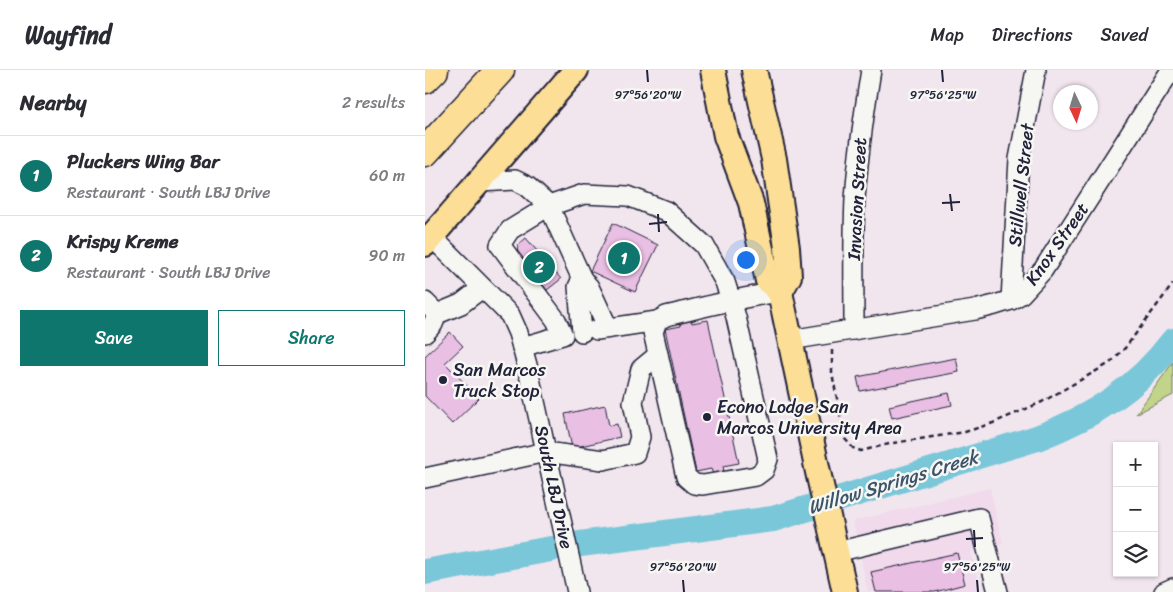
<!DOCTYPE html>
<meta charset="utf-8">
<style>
:root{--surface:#fff;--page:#f2f2f3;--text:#2b2b33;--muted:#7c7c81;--line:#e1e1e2;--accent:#0f766e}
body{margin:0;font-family:Sriracha,sans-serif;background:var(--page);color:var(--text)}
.controls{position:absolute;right:15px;bottom:15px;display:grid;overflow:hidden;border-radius:0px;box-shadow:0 1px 4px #0004}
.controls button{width:45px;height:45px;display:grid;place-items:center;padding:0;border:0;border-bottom:1px solid var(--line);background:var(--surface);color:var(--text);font:25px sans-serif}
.compass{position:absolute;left:628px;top:15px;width:45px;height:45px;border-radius:50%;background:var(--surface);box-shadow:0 1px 4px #0004;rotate:176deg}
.you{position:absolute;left:320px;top:189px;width:18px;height:18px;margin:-12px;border:4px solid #fff;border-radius:50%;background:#1a73e8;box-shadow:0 0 0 8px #1a73e833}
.badge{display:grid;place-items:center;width:32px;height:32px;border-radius:50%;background:var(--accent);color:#fff;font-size:16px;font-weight:700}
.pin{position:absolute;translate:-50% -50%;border:2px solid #fff;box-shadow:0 1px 5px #0006}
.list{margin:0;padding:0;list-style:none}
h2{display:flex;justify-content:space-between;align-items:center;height:65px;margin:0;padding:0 20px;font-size:21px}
h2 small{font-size:16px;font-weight:400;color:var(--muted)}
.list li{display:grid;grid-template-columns:32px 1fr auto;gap:15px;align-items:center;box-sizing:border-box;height:80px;padding:0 20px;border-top:1px solid var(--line)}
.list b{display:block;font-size:19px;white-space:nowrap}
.list p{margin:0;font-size:16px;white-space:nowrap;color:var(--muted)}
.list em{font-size:16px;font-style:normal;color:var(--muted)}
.actions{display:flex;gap:10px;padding:15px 20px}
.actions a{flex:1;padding:11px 0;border:1px solid var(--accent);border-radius:0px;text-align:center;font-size:18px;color:var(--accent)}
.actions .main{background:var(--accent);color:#fff}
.icon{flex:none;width:28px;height:28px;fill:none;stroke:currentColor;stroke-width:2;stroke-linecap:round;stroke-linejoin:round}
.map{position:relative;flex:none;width:748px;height:522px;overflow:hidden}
header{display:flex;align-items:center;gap:30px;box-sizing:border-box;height:70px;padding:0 25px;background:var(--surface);border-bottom:1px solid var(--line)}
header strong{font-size:24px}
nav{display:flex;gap:28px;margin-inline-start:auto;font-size:18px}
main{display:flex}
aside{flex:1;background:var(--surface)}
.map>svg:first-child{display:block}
.built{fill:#f0daeb}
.green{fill:#c1d489;stroke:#727b62}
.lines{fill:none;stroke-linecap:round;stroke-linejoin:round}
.river{stroke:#7ac7d9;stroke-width:26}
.building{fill:#eabfe4;stroke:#22223b}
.minor-casing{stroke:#22223b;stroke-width:22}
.major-casing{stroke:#22223b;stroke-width:28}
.highway-casing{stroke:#22223b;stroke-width:31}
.path{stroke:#22223b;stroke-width:2.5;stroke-dasharray:5 4;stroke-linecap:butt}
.minor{stroke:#f6f6f2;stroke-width:19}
.major{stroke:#fcde96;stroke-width:24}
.highway{stroke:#fcde96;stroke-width:28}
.ticks{fill:none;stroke:#22223b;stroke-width:2}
.poi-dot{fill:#22223b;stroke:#f6f6f2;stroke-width:2}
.labels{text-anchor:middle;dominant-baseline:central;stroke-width:5;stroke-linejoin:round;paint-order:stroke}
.street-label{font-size:18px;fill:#22223b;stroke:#f6f6f2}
.poi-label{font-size:18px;fill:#22223b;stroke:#f6f6f2;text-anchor:start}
.water-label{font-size:19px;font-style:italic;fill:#3c546a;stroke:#f6f6f2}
.ticks-label{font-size:12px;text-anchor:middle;fill:#22223b;stroke:#f6f6f2;stroke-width:5;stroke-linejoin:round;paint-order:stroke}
</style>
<header>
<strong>Wayfind</strong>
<nav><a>Map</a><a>Directions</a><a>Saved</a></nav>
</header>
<main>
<aside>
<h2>Nearby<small>2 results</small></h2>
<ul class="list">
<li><span class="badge">1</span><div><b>Pluckers Wing Bar</b><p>Restaurant · South LBJ Drive</p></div><em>60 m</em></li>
<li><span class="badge">2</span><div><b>Krispy Kreme</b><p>Restaurant · South LBJ Drive</p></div><em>90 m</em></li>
</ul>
<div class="actions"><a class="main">Save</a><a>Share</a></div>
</aside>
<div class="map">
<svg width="748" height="522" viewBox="0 0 748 522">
<rect width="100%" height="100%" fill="#f2e6ee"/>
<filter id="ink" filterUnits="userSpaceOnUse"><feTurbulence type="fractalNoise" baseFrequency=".02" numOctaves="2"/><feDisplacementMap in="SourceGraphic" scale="10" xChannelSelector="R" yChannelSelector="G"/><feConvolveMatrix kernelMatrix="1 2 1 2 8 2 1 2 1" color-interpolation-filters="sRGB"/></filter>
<g filter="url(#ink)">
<!-- built -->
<polygon class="built" points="565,418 578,474 546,481 556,522 443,522 428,451"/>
<!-- green -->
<polygon class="green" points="748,292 748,325 711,344"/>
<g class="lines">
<!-- river -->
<g class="river">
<path d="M155,474L348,449L612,368C667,347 712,319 748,271"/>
<polyline points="0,502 126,479"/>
</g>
</g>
<!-- building -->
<g class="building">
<polygon points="188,153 233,175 210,222 165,201"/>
<polygon points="101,168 136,209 122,220 92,185 93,175"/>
<polygon points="266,248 267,253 283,250 314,393 298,396 299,401 288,404 286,399 271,402 240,259 256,256 255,251"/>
<polygon points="25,262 38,276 20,293 54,328 27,354 0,326 0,286"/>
<polygon points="531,288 534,302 435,321 432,307"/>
<polygon points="524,323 527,335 467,348 464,336"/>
<polygon points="180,335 184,356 192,354 195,367 147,378 140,344"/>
<polygon points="532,483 540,514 510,522 451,522 446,502"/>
</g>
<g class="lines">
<defs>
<g id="minor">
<polyline points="55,112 90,110 102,116 124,136 157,209"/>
<polyline points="7,167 85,245 93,263 102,295 152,522"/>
<polyline points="586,230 594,89 611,0"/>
<polyline points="0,232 12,244 8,254 0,263"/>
<polyline points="12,244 36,234 57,218"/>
<polyline points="172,260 232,251"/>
<path d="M429,260C429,216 428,173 430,129C433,86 439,43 446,0"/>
<polyline points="157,262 153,217 157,209 164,217 183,258"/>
<polyline points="365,270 550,240 570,235 586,230 596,224 618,200 746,0"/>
<path d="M97,277L138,265L131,250L75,175L85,160L124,136L159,124L203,126L241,141L279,175L300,212L311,247L343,389L339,400L331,406L278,415L269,414L261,407L228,262L232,251L241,246C279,237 316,227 355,222"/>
<polyline points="0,408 121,382 178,390 210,383 215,367 208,332 216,299 233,285"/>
<polyline points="411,482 554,448 573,522"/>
<polyline points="739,522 748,518"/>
</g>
<g id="major">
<polyline points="288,0 301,66 326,133 343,211 355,222 393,402 420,522"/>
<polyline points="329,0 349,89 362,178 364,206 355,222"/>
<polyline points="0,174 151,0"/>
</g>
<g id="highway">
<polyline points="0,9 9,0"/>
<polyline points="0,82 75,0"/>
</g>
</defs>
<!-- minor casing -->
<use href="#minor" class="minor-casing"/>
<!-- major casing -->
<use href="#major" class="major-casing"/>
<!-- highway casing -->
<use href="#highway" class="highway-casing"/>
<!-- path -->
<polyline class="path" points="407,280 407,303 420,369 428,378 436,381 468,373 540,362 568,353 617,332 685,293 700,278 748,214"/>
<!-- minor -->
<use href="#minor" class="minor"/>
<!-- major -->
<use href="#major" class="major"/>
<!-- highway -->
<use href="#highway" class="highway"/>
</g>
</g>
<!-- ticks -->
<path class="ticks" d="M222,0L223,12M517,0L518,12M525,124L527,141M517,133L535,132M233,144L234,162M224,154L242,152M549,460L550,477M541,469L558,468M258,510L259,522M552,510L553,522"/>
<!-- markers -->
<g class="poi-dot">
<circle cx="18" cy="310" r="5"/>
<circle cx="282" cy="347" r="5"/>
</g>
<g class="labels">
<!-- street labels -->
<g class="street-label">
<text transform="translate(596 115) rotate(-84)">Stillwell Street</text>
<text transform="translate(432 129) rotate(-87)">Invasion Street</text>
<text transform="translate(632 174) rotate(-55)">Knox Street</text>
<text transform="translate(129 417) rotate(78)">South LBJ Drive</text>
</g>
<!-- poi labels -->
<g class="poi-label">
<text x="28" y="300">San Marcos<tspan x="28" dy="21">Truck Stop</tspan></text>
<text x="292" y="337">Econo Lodge San<tspan x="292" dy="21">Marcos University Area</tspan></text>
</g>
<!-- water labels -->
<g class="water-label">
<text transform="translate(468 412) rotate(-17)">Willow Springs Creek</text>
</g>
</g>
<g class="ticks-label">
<text x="223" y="29">97°56'20"W</text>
<text x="518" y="29">97°56'25"W</text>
<text x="258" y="501">97°56'20"W</text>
<text x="552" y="501">97°56'25"W</text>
</g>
</svg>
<div class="controls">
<button>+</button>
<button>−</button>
<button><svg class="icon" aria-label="layers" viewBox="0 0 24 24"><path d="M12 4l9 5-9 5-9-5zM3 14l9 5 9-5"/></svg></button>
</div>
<svg class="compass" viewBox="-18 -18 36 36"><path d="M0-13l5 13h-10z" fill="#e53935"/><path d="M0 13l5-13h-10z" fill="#7c7c81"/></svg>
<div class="you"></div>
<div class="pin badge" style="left:199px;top:188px">1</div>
<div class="pin badge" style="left:114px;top:197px">2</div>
</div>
</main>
